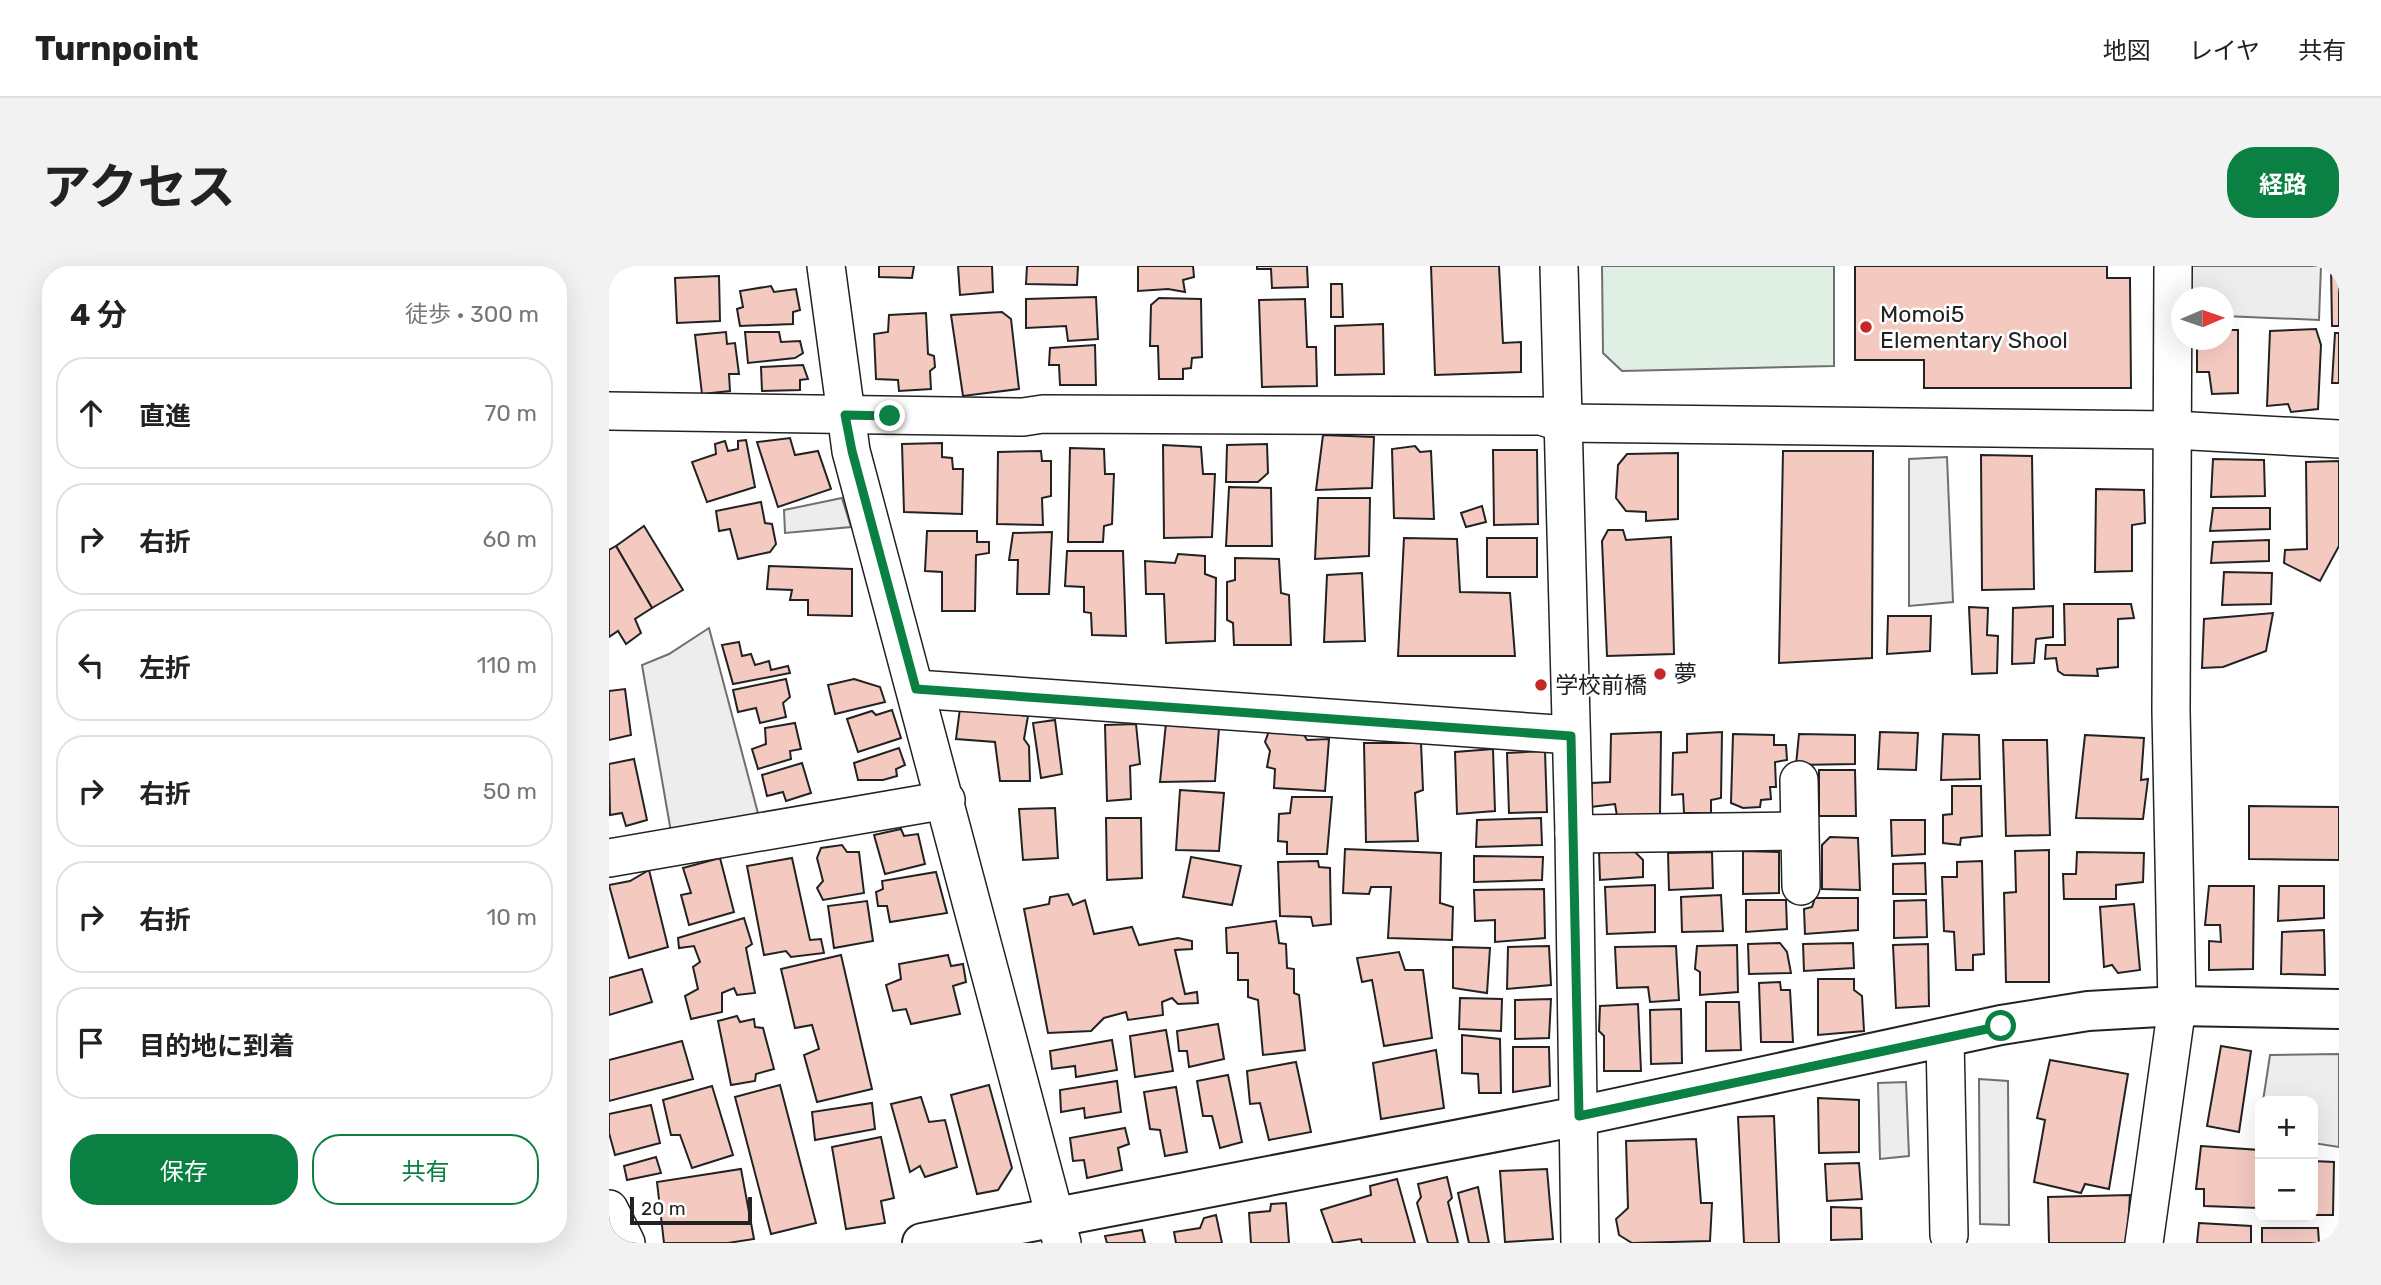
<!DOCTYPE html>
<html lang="ja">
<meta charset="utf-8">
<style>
:root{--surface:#fff;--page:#f2f2f2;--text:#222;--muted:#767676;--line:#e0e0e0;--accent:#0b8043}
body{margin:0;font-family:Rubik,"Noto Sans JP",sans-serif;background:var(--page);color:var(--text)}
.controls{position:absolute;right:21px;bottom:21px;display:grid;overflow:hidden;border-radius:14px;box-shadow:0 7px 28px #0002}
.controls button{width:63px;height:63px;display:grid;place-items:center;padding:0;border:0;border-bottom:2px solid var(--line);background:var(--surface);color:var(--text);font:35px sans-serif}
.compass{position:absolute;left:1562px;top:21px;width:63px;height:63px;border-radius:50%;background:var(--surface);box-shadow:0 7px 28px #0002;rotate:88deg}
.scale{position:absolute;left:21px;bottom:18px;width:122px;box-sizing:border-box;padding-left:7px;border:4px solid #222;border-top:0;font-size:19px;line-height:24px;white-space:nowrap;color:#222;-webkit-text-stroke:5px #fff;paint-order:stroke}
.stop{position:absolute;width:21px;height:21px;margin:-16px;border:5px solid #0b8043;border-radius:50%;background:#fff}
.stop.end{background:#0b8043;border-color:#fff;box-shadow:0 2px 7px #0008}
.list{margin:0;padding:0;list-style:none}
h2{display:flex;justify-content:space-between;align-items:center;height:91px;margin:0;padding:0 28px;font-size:30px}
h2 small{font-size:23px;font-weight:400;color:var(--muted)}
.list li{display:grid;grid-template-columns:46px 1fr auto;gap:21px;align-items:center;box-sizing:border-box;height:112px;margin:0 14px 14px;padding:0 14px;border:2px solid var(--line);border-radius:28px}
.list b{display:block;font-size:26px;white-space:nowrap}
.list em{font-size:23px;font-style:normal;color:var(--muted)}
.actions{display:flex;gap:14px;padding:21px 28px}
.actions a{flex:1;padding:16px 0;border:2px solid var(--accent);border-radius:28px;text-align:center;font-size:24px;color:var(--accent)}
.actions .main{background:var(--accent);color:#fff}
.icon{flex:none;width:38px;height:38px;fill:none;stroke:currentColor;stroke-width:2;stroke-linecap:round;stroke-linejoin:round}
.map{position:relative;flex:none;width:1730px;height:977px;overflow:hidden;border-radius:28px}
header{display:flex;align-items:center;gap:42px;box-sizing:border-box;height:98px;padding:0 35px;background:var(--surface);border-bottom:2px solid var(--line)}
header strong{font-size:33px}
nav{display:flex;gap:38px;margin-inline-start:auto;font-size:24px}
.intro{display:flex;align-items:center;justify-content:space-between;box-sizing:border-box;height:168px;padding:0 42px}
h1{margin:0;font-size:49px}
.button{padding:18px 32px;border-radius:28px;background:var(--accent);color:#fff;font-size:24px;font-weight:700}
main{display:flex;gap:42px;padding:0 42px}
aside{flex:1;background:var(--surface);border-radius:28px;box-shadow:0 7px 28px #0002}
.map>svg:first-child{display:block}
.green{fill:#e0efe3;stroke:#6f6f6f;stroke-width:2}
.parking{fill:#ededed;stroke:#6f6f6f;stroke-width:2}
.building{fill:#f3c9c0;stroke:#222;stroke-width:2}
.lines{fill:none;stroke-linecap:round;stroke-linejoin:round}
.minor-casing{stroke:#222;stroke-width:40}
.tertiary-casing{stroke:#222;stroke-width:42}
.minor{stroke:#fff;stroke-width:37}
.tertiary{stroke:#fff;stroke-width:38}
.route{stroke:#0b8043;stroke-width:9}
.poi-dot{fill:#c62828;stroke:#fff;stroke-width:2.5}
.labels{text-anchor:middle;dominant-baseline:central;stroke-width:5;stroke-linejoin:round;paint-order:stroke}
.poi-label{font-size:23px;fill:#222;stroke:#fff;text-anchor:start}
</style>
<header>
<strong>Turnpoint</strong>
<nav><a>地図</a><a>レイヤ</a><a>共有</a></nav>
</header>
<div class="intro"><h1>アクセス</h1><a class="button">経路</a></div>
<main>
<aside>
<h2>4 分<small>徒歩 · 300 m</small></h2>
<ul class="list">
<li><svg class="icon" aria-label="ahead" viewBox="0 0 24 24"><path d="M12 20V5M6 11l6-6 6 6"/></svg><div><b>直進</b></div><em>70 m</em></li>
<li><svg class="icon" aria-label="right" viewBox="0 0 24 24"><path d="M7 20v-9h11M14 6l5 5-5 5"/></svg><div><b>右折</b></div><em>60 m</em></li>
<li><svg class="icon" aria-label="left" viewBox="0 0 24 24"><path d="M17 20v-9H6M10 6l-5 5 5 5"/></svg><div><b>左折</b></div><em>110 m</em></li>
<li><svg class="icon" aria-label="right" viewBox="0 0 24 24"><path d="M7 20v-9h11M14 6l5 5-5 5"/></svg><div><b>右折</b></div><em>50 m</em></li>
<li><svg class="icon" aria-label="right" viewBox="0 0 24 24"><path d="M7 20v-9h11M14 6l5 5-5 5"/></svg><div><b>右折</b></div><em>10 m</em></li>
<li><svg class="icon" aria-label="arrive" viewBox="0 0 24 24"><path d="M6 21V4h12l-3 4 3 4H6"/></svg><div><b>目的地に到着</b></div></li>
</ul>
<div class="actions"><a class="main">保存</a><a>共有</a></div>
</aside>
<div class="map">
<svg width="1730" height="977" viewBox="0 0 1730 977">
<rect width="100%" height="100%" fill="#fff"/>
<!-- green -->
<polygon class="green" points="993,0 1225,0 1225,100 1013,105 994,87"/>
<!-- parking -->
<g class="parking">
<polygon points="1579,0 1712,0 1710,54 1615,50 1615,32 1580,31"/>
<polygon points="1338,191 1344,336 1300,340 1300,193"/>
<polygon points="233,232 242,261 176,267 175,244"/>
<polygon points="100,362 150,551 62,566 33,399 60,388"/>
<polygon points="1730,788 1730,881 1704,877 1704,835 1654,835 1661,789"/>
<polygon points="1370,813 1399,815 1400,959 1371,958"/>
<polygon points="1297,816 1300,890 1271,893 1269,817"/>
</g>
<!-- building -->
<g class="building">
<polygon points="270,0 305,0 303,12 270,11"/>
<polygon points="349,0 383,0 384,26 351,29"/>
<polygon points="418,0 469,0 468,19 417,18"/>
<polygon points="529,0 584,0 585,11 574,14 576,26 559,23 529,25"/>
<polygon points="648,0 698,0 699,21 663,22 662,3 648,3"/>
<polygon points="822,0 890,0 894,77 912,76 912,106 826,109"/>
<polygon points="1246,0 1498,0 1498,12 1521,12 1522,122 1315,122 1315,94 1246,94"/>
<polygon points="1722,0 1730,0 1730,60 1723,60"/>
<polygon points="110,10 111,55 68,57 66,12"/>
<polygon points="722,18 733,18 734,51 722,51"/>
<polygon points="162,20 165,26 187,23 191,44 184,46 184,58 131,60 128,43 134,41 131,25"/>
<polygon points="487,31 489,73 459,75 457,60 417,62 417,33"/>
<polygon points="550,32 592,33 593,91 583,92 582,102 574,103 574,113 550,113 549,80 541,80 542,39"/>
<polygon points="696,33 698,81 707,81 708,120 653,121 650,34"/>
<polygon points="393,46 402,53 410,123 354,130 342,49"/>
<polygon points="317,47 319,88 325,90 326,101 321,105 322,123 290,125 289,114 267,113 265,68 279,66 280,49"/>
<polygon points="774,58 775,108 726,109 726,60"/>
<polygon points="1707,63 1712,79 1709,143 1682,146 1679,138 1658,140 1661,65"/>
<polygon points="1615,64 1629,64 1629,127 1603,128 1600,106 1588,106 1588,74 1615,74"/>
<polygon points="117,66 118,78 126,77 130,108 120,108 121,125 93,128 86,69"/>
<polygon points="136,66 170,66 172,76 191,75 194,87 186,92 139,97"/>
<polygon points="1726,67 1730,67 1730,117 1723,117"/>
<polygon points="486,79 487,119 451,119 450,99 440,99 441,82"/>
<polygon points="194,99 199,113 191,114 191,124 153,125 152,101"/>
<polygon points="714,169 765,171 763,222 707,224"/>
<polygon points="181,172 186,189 209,185 222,223 169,241 148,176"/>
<polygon points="137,174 146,221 98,236 83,196 107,188 106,178 116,175 119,185 129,183 129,175"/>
<polygon points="333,177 333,191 343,192 344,203 354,203 353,248 295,246 293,178"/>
<polygon points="658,178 659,207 649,216 617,216 618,179"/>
<polygon points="554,179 592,181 594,208 606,208 603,271 555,272"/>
<polygon points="806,180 811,186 822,185 825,253 785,252 783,183"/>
<polygon points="461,182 495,183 496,208 505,208 503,258 495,260 494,276 459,276"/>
<polygon points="884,184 928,184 929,258 885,259"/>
<polygon points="432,185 433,195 442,195 442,230 433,232 434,259 388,258 389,186"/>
<polygon points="1174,185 1264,185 1263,392 1170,397"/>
<polygon points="1069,187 1069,253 1037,255 1037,246 1017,245 1007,232 1009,199 1018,188"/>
<polygon points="1372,189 1423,190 1425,323 1373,324"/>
<polygon points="1604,193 1655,194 1656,230 1602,231"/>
<polygon points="1730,195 1730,280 1711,315 1675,297 1676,284 1698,283 1697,196"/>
<polygon points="620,221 662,222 663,280 617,280"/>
<polygon points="1487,223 1535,224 1536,257 1523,259 1523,305 1486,306"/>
<polygon points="709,232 761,232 760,290 706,293"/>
<polygon points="152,236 156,257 163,258 167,278 161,286 129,293 121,263 110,265 107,245"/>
<polygon points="873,240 877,256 857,261 852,247"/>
<polygon points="1604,242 1661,242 1661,263 1601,265"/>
<polygon points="35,260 74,324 43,342 7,280"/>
<polygon points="999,264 1014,264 1017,274 1062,271 1065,388 998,390 993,275"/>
<polygon points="318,265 368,265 368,276 380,276 380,287 367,289 366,345 333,345 333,306 316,305"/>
<polygon points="443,266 440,328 408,328 409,294 400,294 404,267"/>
<polygon points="795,272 848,273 851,326 901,327 906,390 789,390"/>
<rect x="878" y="272" width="50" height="39"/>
<polygon points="1660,274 1660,295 1602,297 1604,276"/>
<polygon points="7,280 43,342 26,353 32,367 17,378 9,365 0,371 0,284"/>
<polygon points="458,285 514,285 517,370 483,369 482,347 475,346 475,321 456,320"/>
<polygon points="569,288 596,290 596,308 607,312 606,375 557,377 555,328 537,328 536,295 566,297"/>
<polygon points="626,292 670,293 672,327 680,329 682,379 625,379 624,357 618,354 618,316 626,314"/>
<polygon points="160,300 243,303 243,350 199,349 199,334 181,334 183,324 158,323"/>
<polygon points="1615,306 1663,307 1662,338 1613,339"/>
<polygon points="753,307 756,375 715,376 718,309"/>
<polygon points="1455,338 1522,338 1525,352 1509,353 1509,401 1488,403 1489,410 1455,409 1449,405 1447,392 1436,393 1437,379 1456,379"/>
<polygon points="1444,340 1444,371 1427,373 1425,397 1403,398 1404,342"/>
<polygon points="1360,341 1379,342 1378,369 1389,370 1388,407 1363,408"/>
<polygon points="1664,347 1657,385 1614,401 1593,402 1595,353"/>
<polygon points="1279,350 1322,350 1321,385 1278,388"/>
<polygon points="130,376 133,390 142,388 146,399 160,395 162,404 179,400 181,407 124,418 113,379"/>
<polygon points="177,413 181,431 174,437 177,451 151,457 147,442 129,446 124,424"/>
<polygon points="245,413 271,421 276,436 226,448 219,419"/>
<polygon points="16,423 22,469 0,474 0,425"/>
<polygon points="351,442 419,450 415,473 420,480 421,515 391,515 386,476 347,473"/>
<polygon points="283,444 292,472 249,486 238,453 263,445 267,449"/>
<polygon points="446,454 453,508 432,512 424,457"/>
<polygon points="186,457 192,483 181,485 182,493 149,503 143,483 157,478 156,462"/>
<polygon points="557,457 610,462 606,515 551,516"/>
<polygon points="527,458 531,498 521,500 522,533 498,535 496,459"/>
<polygon points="660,465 694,467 698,474 720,473 716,525 665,522 666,503 658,501 661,485 656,476"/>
<polygon points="1052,466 1051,548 1008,550 1006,538 981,541 983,517 1001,516 1002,468"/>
<polygon points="1113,466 1112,532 1102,534 1102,547 1075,547 1074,528 1063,529 1064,487 1078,486 1078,468"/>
<polygon points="1271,466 1309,467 1307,504 1269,503"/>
<polygon points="1124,468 1165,469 1165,479 1177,479 1178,494 1166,496 1167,521 1161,521 1162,533 1152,534 1151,541 1134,542 1122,537"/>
<polygon points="1190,468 1246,469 1246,498 1187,499"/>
<polygon points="1334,468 1370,469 1371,513 1332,514"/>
<polygon points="1476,469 1535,472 1532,514 1539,513 1534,553 1467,552"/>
<polygon points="1394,474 1438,474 1441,569 1397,570"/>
<polygon points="755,477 812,477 814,524 806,527 809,575 757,576"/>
<polygon points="290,482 296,499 287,503 288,510 274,514 249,514 245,497"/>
<polygon points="884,483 886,545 848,548 846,486"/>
<polygon points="936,485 938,546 900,547 898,487"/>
<polygon points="25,493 38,554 17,560 13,547 1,549 0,498"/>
<polygon points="193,497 202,527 177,535 174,526 158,530 153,509"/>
<polygon points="1210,504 1246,504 1247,550 1210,550"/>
<polygon points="1343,520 1372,520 1373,570 1352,572 1351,579 1334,577 1334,549 1343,548"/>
<polygon points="571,524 615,527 610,585 567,584"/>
<polygon points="683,531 723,531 718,588 678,588 678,576 669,575 670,548 681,547"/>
<polygon points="1640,540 1730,541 1730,594 1640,593"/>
<polygon points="446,542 449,592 414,594 410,543"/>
<polygon points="497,552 532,552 533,612 498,614"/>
<polygon points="932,552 933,579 867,581 868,554"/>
<polygon points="1282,554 1316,554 1316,588 1283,590"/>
<polygon points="292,563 295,570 309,568 316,598 276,608 265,569"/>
<polygon points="1221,571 1249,572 1251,624 1213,623 1213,579"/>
<polygon points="233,579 238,586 250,586 255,627 214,634 208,622 214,615 208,592 212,582"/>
<polygon points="736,583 832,587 831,637 844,641 843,674 779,672 782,621 762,621 760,628 734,627"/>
<polygon points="1440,584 1440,716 1397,716 1395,627 1407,626 1406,585"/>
<polygon points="990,585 1026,586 1034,594 1034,611 991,614"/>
<polygon points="1134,585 1170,586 1170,627 1134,628"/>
<polygon points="1103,586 1104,622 1060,624 1059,587"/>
<polygon points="1468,586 1535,587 1534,616 1507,619 1507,633 1455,633 1454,608 1467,608"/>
<polygon points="865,590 934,591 933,614 865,616"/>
<polygon points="582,591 632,600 623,639 574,631"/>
<polygon points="111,592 125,646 80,659 72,629 82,627 74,602"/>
<polygon points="183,592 201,674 212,673 215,687 182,691 177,685 155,689 138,600"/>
<polygon points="709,595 710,601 721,602 722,658 704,660 702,651 671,650 669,596"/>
<polygon points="1373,595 1375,688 1364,689 1364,704 1347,704 1345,666 1335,665 1333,611 1348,611 1348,596"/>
<polygon points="1316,597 1317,628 1284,628 1284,598"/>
<polygon points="40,604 59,681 20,692 0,619 21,615"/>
<polygon points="327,606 338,647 281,656 278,640 269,640 267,626 274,623 273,615"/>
<polygon points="1046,619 1046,666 998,668 996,621"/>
<polygon points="1600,620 1645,620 1644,703 1600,704 1600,675 1612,676 1611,659 1596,659"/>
<polygon points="1670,620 1715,620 1715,652 1669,655"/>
<polygon points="935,623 936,672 886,676 886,654 866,655 865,624"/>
<polygon points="459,628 464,639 476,634 485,668 523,661 530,679 569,672 583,675 583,683 566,684 576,728 588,726 589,737 569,738 563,732 553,736 554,749 519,754 517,746 495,752 482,765 439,767 415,643 440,638 441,631"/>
<polygon points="1112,629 1114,665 1073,666 1072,631"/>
<polygon points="1206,632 1249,632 1249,664 1196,668 1195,643 1203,641"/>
<polygon points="1137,634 1177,634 1178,663 1137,666"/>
<polygon points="1317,634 1318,671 1285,672 1285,635"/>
<polygon points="258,635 264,675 225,682 219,640"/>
<polygon points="1525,638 1531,704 1509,707 1503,699 1495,701 1491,641"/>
<polygon points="135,652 143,678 137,682 146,727 128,729 125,722 113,727 113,746 82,753 76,730 89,723 84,701 91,696 85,680 70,682 69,672"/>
<polygon points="667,655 670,677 677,678 678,702 685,703 685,727 690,729 696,784 654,789 649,734 639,731 639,714 629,714 629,687 618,687 617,662"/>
<polygon points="1715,664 1716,709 1672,708 1673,666"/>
<polygon points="1171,677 1178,686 1182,707 1140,708 1139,678"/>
<polygon points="1244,677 1245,702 1195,705 1194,678"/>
<polygon points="1319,678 1320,740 1287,742 1284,679"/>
<polygon points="1128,679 1129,726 1091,729 1091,706 1086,703 1088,680"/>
<polygon points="940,680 942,719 898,723 899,681"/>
<polygon points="1067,680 1070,734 1041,736 1039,721 1008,722 1006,681"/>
<polygon points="844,681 881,682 878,727 844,722"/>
<polygon points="790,686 796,704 814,704 823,772 775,780 763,714 753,716 748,692"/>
<polygon points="232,689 263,823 208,836 195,789 210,783 203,759 186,762 172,703"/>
<polygon points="339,689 342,700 354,698 357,716 344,720 351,748 302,758 297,743 284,745 277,719 292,713 290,698"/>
<polygon points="33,703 43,736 0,749 0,712"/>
<polygon points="1209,713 1245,713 1245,724 1253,730 1255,765 1209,769"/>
<polygon points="1171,716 1172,724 1181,724 1184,776 1152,776 1150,717"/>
<polygon points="851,732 893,733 892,765 850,763"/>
<polygon points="942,733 940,772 906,773 906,734"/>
<polygon points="1097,736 1130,736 1132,784 1097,785"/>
<polygon points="1029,738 1032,805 995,805 995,770 990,765 991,740"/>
<polygon points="1072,743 1073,797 1042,798 1041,744"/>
<polygon points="128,750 131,756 145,753 146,761 154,762 165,803 147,808 146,815 122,819 109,755"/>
<polygon points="609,758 615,793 580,801 578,785 570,785 568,765"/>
<polygon points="557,764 564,805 526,811 521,770"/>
<polygon points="853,769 891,773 892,827 870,827 869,808 853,807"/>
<polygon points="503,774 508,804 467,811 466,800 443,803 441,785"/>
<polygon points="73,775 84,813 0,835 0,794"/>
<polygon points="1612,780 1642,785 1630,866 1598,860"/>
<polygon points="904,781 940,781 941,820 904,826"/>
<polygon points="827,784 835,842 772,853 764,797"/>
<polygon points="1441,794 1519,808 1500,923 1476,918 1472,927 1425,916 1436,854 1428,852"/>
<polygon points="687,796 702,866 660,874 651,837 641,838 638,805"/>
<polygon points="619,809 633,876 611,882 603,850 594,850 588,815"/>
<polygon points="508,815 512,846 476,852 475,842 452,846 451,824"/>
<polygon points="171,819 207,957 162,968 126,831"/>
<polygon points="380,819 403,902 389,924 368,928 342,829"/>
<polygon points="103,820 124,889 83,902 71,869 62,869 54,834"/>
<polygon points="567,821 578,886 556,890 551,864 541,863 535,826"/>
<polygon points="312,831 320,856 336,854 348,901 316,911 311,900 301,906 282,838"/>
<polygon points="1209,832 1250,834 1250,886 1210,887"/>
<polygon points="263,837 266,863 206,874 203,846"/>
<polygon points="42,839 51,877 6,889 0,867 0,848"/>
<polygon points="1165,850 1170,977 1135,977 1129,851"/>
<polygon points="516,862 520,878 509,882 513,904 478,912 475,894 464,895 461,872"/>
<polygon points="272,871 285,932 272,935 276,957 237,963 223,881"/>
<polygon points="1087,873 1092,937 1103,937 1101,975 1023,977 1010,969 1007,953 1019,942 1017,875"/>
<polygon points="1592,880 1651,884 1650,942 1595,940 1595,923 1587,923"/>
<polygon points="47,891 52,907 18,914 15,900"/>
<polygon points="1704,895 1725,896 1724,949 1704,949"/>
<polygon points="1250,897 1253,933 1218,935 1216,898"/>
<polygon points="132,903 145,973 119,977 55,977 48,916"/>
<polygon points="938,903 944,973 896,976 891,905"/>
<polygon points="838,911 843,932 839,936 849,977 819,977 808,937 812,931 809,918"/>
<polygon points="788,913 806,977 753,977 752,973 724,977 712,944 762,929 761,920"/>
<polygon points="869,921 880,977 860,977 849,927"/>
<polygon points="1521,929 1518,977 1440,977 1439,931"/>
<polygon points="677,937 680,977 642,977 640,947 661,945 662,938"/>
<polygon points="1222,941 1252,942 1253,973 1222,974"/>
<polygon points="607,949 613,977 567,977 565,966 591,962 595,952"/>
<polygon points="1590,957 1642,960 1642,977 1588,977"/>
<polygon points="1653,962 1709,962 1710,977 1653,977"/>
<polygon points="533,964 536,977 498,977 496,970"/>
</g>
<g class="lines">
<defs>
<g id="minor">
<polyline points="217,0 242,185 453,977"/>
<polyline points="950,0 965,568 971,977"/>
<polyline points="0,145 414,151 434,148 932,150 954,157 1564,164 1730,173"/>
<polyline points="307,423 962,469"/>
<polyline points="1190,514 1192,620"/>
<polyline points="965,568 1190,565"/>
<polyline points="0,592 337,534"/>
<polyline points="1336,772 1340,969"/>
<polyline points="0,943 17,977"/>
<polyline points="1535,977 1568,740 1562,445 1564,0"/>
</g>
<polyline id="tertiary" points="313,977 970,850 1392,759 1479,745 1568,740 1730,743"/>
</defs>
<!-- minor casing -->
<use href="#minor" class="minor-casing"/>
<!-- tertiary casing -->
<use href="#tertiary" class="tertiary-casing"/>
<!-- minor -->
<use href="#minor" class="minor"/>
<!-- tertiary -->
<use href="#tertiary" class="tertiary"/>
</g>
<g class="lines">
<!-- route -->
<polyline class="route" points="281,150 236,149 243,185 307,423 962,470 970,850 1392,760"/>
</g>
<!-- markers -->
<g class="poi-dot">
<circle cx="1257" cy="61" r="7"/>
<circle cx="1051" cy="408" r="7"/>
<circle cx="932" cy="419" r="7"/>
</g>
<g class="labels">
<!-- poi labels -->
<g class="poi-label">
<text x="1271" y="48">Momoi5<tspan x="1271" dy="26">Elementary Shool</tspan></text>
<text x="1065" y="408">夢</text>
<text x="946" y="419">学校前橋</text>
</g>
</g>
</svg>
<div class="controls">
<button>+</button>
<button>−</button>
</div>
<svg class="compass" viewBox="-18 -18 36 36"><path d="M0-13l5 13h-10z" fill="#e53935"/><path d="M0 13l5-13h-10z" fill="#767676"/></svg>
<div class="scale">20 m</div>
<div class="stop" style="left:1392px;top:760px"></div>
<div class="stop end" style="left:281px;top:150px"></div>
</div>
</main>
